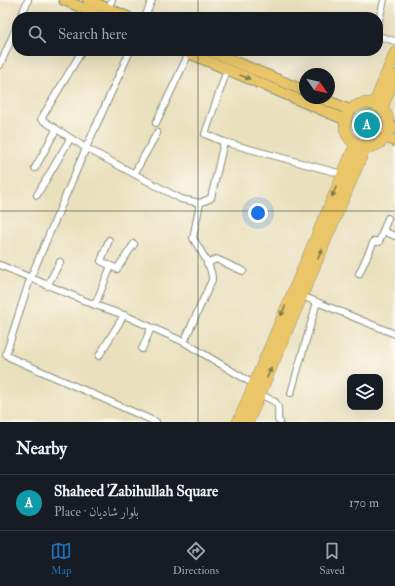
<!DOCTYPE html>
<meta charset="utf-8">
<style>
:root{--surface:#171b24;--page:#242831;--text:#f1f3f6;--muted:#9ea1a6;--line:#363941;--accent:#1f6fb2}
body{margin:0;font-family:"IM FELL Double Pica",Amiri,serif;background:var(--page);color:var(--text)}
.controls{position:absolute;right:12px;bottom:12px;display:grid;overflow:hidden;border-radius:8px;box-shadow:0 4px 16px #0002}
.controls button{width:36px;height:36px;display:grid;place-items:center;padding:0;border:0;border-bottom:1px solid var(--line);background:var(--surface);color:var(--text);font:20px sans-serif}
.compass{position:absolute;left:299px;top:68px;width:36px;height:36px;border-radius:50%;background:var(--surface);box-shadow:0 4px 16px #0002;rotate:124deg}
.you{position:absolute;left:258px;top:213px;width:14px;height:14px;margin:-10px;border:3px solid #fff;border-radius:50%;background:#1a73e8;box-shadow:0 0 0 6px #1a73e833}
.badge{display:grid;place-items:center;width:26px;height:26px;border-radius:50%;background:var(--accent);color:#fff;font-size:13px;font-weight:700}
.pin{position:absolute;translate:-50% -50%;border:2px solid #fff;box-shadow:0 1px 4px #0006}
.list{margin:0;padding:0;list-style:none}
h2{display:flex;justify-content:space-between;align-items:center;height:52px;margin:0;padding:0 16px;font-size:17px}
h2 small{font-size:13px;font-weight:400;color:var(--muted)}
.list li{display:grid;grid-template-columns:26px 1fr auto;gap:12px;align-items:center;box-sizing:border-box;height:56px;padding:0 16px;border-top:1px solid var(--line)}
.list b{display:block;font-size:15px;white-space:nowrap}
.list p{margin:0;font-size:13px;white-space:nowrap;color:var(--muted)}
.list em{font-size:13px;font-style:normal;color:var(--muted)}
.icon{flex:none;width:22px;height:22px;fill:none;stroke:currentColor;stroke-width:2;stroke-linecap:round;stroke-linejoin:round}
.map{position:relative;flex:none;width:395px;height:422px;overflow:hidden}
.search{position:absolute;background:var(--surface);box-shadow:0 4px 16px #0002;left:12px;right:12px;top:12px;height:44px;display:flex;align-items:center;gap:10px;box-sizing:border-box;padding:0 14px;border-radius:16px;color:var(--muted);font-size:15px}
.sheet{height:108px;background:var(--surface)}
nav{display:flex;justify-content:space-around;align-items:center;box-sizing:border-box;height:56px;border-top:1px solid var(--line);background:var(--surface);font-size:11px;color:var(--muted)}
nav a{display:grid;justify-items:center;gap:2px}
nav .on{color:var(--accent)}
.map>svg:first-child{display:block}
.green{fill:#8dcb81;stroke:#56845a}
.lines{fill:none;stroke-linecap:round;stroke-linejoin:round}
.street-casing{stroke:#848e79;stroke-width:8}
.primary-casing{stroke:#848e79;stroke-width:12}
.highway-casing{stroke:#848e79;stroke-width:12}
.street{stroke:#fff;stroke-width:6}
.primary{stroke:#ebc669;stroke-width:10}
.highway{stroke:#ebc669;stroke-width:11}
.oneway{fill:#7b7b4c}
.grid{fill:none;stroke:#1f3d34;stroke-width:1;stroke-opacity:0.55}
</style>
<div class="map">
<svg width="395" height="422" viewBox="0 0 395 422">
<rect width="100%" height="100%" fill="#fbf7ec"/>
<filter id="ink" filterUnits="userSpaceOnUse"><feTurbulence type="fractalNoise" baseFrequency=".025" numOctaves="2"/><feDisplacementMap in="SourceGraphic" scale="8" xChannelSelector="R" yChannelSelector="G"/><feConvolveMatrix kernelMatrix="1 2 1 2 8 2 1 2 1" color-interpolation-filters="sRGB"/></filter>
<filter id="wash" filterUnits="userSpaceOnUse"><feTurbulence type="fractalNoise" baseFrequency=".012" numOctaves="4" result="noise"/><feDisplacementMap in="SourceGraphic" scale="16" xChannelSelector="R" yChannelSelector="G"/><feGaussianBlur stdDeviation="0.9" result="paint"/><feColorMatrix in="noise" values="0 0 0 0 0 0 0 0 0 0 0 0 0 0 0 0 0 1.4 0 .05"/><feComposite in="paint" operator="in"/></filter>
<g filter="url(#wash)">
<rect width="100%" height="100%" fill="#eae0be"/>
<!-- green -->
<circle class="green" cx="367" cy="124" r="15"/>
</g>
<g filter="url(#ink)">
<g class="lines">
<defs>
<g id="street">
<polyline points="108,8 112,0"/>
<polyline points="21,17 28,0"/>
<polyline points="145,17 152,0"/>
<polyline points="378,24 384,0"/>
<polyline points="378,36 395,41"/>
<polyline points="82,51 41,119 86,148 181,199 200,203 211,198 224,142 342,174"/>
<polyline points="130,51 86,148 30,279 6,354 9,357 156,422"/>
<polyline points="0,65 17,26"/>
<polyline points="156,123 189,53"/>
<polyline points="224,142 205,134 227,70"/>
<polyline points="35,168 56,130"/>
<polyline points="134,174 157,133"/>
<polyline points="37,195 70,139"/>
<polyline points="383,231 395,236"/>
<polyline points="109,240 101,261 117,269 134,244"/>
<polyline points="207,264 216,259 243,271"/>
<polyline points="0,265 95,305 124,315 184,342 255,385"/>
<polyline points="359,274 374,241 379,242 388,218"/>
<polyline points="47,286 60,262"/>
<polyline points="302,296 395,334"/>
<polyline points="95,305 111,266"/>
<path d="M184,342L212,280C213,267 199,249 193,238L200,203"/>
<polyline points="142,349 151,328"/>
<polyline points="99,356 124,315"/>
<path d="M259,393C274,404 280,396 278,420L280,422"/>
<polyline points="291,393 317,302"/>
</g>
<g id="primary">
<polyline points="64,0 103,17"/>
<polyline points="88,0 128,17"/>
<polyline points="184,51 346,120"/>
<polyline points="210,51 305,91"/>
<polyline points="321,98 350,110"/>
<polyline points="389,125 395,128"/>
<polyline points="385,137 395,141"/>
</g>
<g id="highway">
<circle cx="367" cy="125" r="22"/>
<polyline points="374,104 395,53"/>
<polyline points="382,108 395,76"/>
<polyline points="238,422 356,143"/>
<polyline points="248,422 366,146"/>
</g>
</defs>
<!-- street casing -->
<use href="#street" class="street-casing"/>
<!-- primary casing -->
<use href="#primary" class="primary-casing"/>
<!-- highway casing -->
<use href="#highway" class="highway-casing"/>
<!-- street -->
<use href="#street" class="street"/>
<!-- primary -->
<use href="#primary" class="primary"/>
<!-- highway -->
<use href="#highway" class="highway"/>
</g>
<!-- one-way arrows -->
<defs><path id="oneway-solid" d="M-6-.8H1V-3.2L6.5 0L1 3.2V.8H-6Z"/></defs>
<g class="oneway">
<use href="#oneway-solid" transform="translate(245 77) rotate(23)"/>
<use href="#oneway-solid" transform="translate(334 192) rotate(113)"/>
<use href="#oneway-solid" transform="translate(320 254) rotate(-67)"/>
<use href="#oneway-solid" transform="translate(283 311) rotate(113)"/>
<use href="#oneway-solid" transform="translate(269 373) rotate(-67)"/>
</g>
</g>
<!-- grid -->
<path class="grid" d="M198,0V17M198,51V422M0,211H395"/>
</svg>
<div class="controls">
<button><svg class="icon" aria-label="layers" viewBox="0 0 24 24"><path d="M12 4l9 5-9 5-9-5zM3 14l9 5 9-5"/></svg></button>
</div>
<svg class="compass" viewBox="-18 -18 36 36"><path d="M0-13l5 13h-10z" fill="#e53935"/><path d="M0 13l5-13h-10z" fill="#9ea1a6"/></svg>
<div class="you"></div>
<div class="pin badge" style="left:367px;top:125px;background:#0f9aa8">A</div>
<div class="search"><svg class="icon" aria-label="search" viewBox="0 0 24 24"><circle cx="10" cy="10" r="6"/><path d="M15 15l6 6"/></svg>Search here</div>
</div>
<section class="sheet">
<h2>Nearby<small></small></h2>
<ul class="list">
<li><span class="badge" style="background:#0f9aa8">A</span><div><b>Shaheed Zabihullah Square</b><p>Place · بلوار شادیان</p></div><em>170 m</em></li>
</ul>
</section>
<nav>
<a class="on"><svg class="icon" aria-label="map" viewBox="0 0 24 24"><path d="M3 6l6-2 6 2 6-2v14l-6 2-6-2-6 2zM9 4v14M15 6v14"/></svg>Map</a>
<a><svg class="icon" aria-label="directions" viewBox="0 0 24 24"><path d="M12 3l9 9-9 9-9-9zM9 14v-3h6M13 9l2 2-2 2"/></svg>Directions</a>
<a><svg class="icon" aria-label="saved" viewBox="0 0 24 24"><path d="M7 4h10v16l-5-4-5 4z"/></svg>Saved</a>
</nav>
